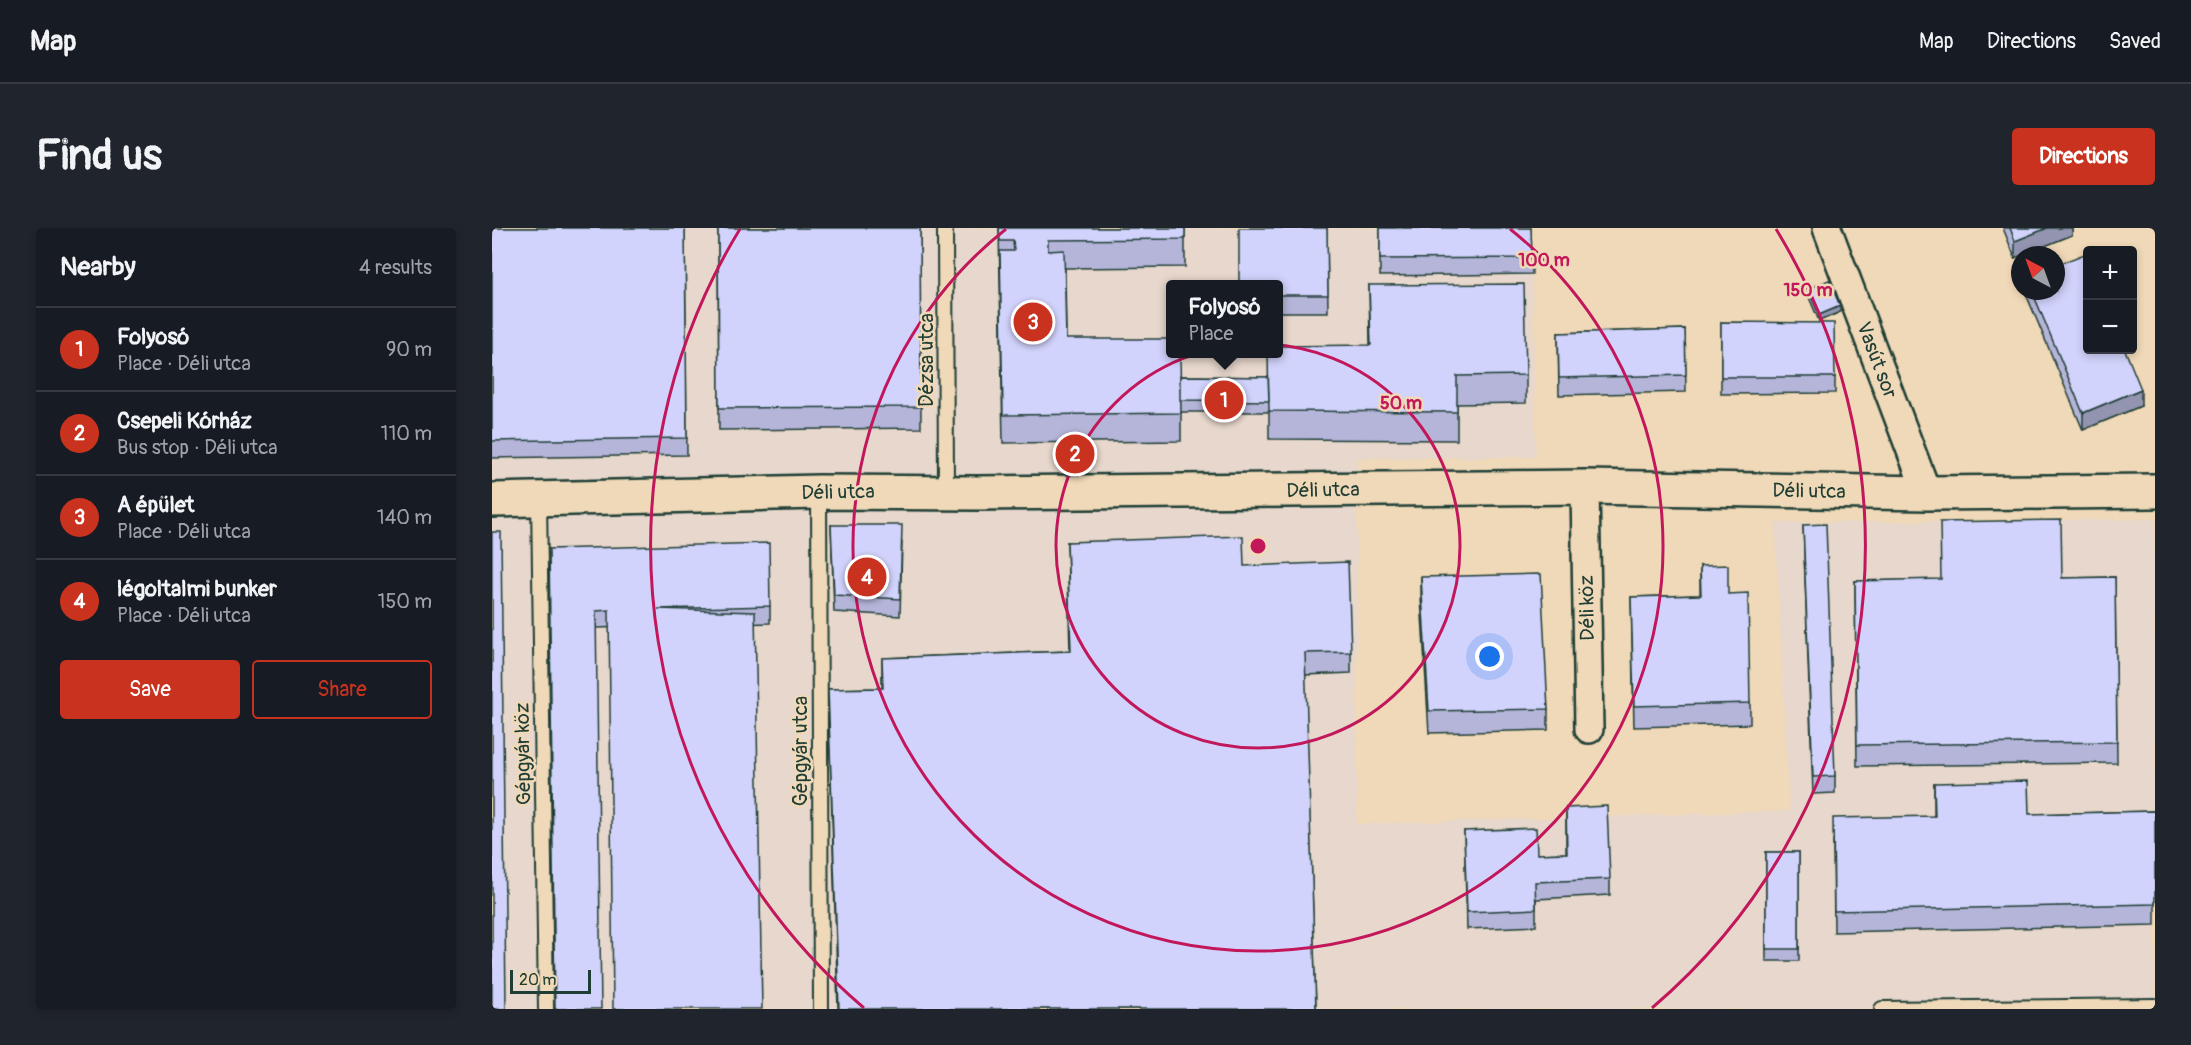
<!DOCTYPE html>
<meta charset="utf-8">
<style>
:root{--surface:#171b24;--page:#20242c;--text:#f1f3f6;--muted:#9ea1a6;--line:#363941;--accent:#c8321e}
body{margin:0;font-family:Pangolin,sans-serif;background:var(--page);color:var(--text)}
.controls{position:absolute;right:18px;top:18px;display:grid;overflow:hidden;border-radius:6px;box-shadow:0 3px 9px #0003}
.controls button{width:54px;height:54px;display:grid;place-items:center;padding:0;border:0;border-bottom:2px solid var(--line);background:var(--surface);color:var(--text);font:30px sans-serif}
.compass{position:absolute;left:1519px;top:18px;width:54px;height:54px;border-radius:50%;background:var(--surface);box-shadow:0 3px 9px #0003;rotate:319deg}
.scale{position:absolute;left:18px;bottom:15px;width:81px;box-sizing:border-box;padding-left:6px;border:3px solid #1f3d34;border-top:0;font-size:16px;line-height:21px;white-space:nowrap;color:#1f3d34;-webkit-text-stroke:4px #f0d9b8;paint-order:stroke}
.you{position:absolute;left:998px;top:429px;width:21px;height:21px;margin:-15px;border:4px solid #fff;border-radius:50%;background:#1a73e8;box-shadow:0 0 0 9px #1a73e833}
.badge{display:grid;place-items:center;width:39px;height:39px;border-radius:50%;background:var(--accent);color:#fff;font-size:20px;font-weight:700}
.pin{position:absolute;translate:-50% -50%;border:3px solid #fff;box-shadow:0 2px 6px #0006}
.popup{position:absolute;left:674px;top:52px;width:117px;height:78px;box-sizing:border-box;display:grid;place-content:center;border-radius:6px;background:var(--surface);filter:drop-shadow(0 2px 4px #0005);font-size:20px;white-space:nowrap;color:var(--muted)}
.popup b{font-size:22px;color:var(--text)}
.popup::after{content:'';position:absolute;left:50%;top:100%;margin-left:-12px;border:12px solid transparent;border-top-color:var(--surface)}
.list{margin:0;padding:0;list-style:none}
h2{display:flex;justify-content:space-between;align-items:center;height:78px;margin:0;padding:0 24px;font-size:26px}
h2 small{font-size:20px;font-weight:400;color:var(--muted)}
.list li{display:grid;grid-template-columns:39px 1fr auto;gap:18px;align-items:center;box-sizing:border-box;height:84px;padding:0 24px;border-top:2px solid var(--line)}
.list b{display:block;font-size:22px;white-space:nowrap}
.list p{margin:0;font-size:20px;white-space:nowrap;color:var(--muted)}
.list em{font-size:20px;font-style:normal;color:var(--muted)}
.actions{display:flex;gap:12px;padding:18px 24px}
.actions a{flex:1;padding:14px 0;border:2px solid var(--accent);border-radius:6px;text-align:center;font-size:21px;color:var(--accent)}
.actions .main{background:var(--accent);color:#fff}
.map{position:relative;flex:none;width:1663px;height:781px;overflow:hidden;border-radius:6px}
header{display:flex;align-items:center;gap:36px;box-sizing:border-box;height:84px;padding:0 30px;background:var(--surface);border-bottom:2px solid var(--line)}
header strong{font-size:28px}
nav{display:flex;gap:33px;margin-inline-start:auto;font-size:21px}
.intro{display:flex;align-items:center;justify-content:space-between;box-sizing:border-box;height:144px;padding:0 36px}
h1{margin:0;font-size:42px}
.button{padding:15px 27px;border-radius:6px;background:var(--accent);color:#fff;font-size:21px;font-weight:700}
main{display:flex;gap:36px;padding:0 36px}
aside{flex:1;background:var(--surface);border-radius:6px;box-shadow:0 3px 9px #0003}
.map>svg:first-child{display:block}
.built{fill:#e7d7cc;fill-rule:evenodd}
.lines{fill:none;stroke-linecap:round;stroke-linejoin:round}
.service-casing{stroke:#1f3d34;stroke-width:18}
.minor-casing{stroke:#1f3d34;stroke-width:32}
.tertiary-casing{stroke:#1f3d34;stroke-width:38}
.service{stroke:#f0d9b8;stroke-width:14}
.minor{stroke:#f0d9b8;stroke-width:27}
.tertiary{stroke:#f0d9b8;stroke-width:33}
.wall{fill:#b5b5d9;stroke:#1f3d34;stroke-width:1.5}
.shaded-wall{fill:#9394b0;stroke:#1f3d34;stroke-width:1.5}
.building{fill:#d2d3fc;stroke:#1f3d34;stroke-width:1.5}
.ring{fill:none;stroke:#c2185b;stroke-width:3}
.labels{text-anchor:middle;dominant-baseline:central;stroke-width:5;stroke-linejoin:round;paint-order:stroke}
.street-label{font-size:20px;fill:#1f3d34;stroke:#f0d9b8}
.centre{fill:#c2185b;stroke:#f0d9b8;stroke-width:3}
.ring-label{font-size:18px;text-anchor:middle;font-weight:bold;fill:#c2185b;stroke:#f0d9b8;stroke-width:5;stroke-linejoin:round;paint-order:stroke}
</style>
<header>
<strong>Map</strong>
<nav><a>Map</a><a>Directions</a><a>Saved</a></nav>
</header>
<div class="intro"><h1>Find us</h1><a class="button">Directions</a></div>
<main>
<aside>
<h2>Nearby<small>4 results</small></h2>
<ul class="list">
<li><span class="badge">1</span><div><b>Folyosó</b><p>Place · Déli utca</p></div><em>90 m</em></li>
<li><span class="badge">2</span><div><b>Csepeli Kórház</b><p>Bus stop · Déli utca</p></div><em>110 m</em></li>
<li><span class="badge">3</span><div><b>A épület</b><p>Place · Déli utca</p></div><em>140 m</em></li>
<li><span class="badge">4</span><div><b>légoltalmi bunker</b><p>Place · Déli utca</p></div><em>150 m</em></li>
</ul>
<div class="actions"><a class="main">Save</a><a>Share</a></div>
</aside>
<div class="map">
<svg width="1663" height="781" viewBox="0 0 1663 781">
<rect width="100%" height="100%" fill="#f0d9b8"/>
<filter id="ink" filterUnits="userSpaceOnUse"><feTurbulence type="fractalNoise" baseFrequency=".0167" numOctaves="2"/><feDisplacementMap in="SourceGraphic" scale="12" xChannelSelector="R" yChannelSelector="G"/><feConvolveMatrix kernelMatrix="1 2 1 2 8 2 1 2 1" color-interpolation-filters="sRGB"/></filter>
<g filter="url(#ink)">
<!-- built -->
<path class="built" d="M0,0H1039L1044,229L865,230V596L1297,583L1283,295L1663,291V781H0ZM678,57H786V126H678Z"/>
<g class="lines">
<defs>
<g id="service">
<polyline points="453,0 454,264"/>
<polyline points="327,264 329,781"/>
<polyline points="47,271 54,781"/>
<polyline points="1390,781 1663,778"/>
</g>
<g id="minor">
<polyline points="1335,0 1435,265"/>
<polyline points="1093,259 1097,501"/>
</g>
<polyline id="tertiary" points="0,272 327,264 485,265 1093,259 1435,265 1663,263"/>
</defs>
<!-- service casing -->
<use href="#service" class="service-casing"/>
<!-- minor casing -->
<use href="#minor" class="minor-casing"/>
<!-- tertiary casing -->
<use href="#tertiary" class="tertiary-casing"/>
<!-- service -->
<use href="#service" class="service"/>
<!-- minor -->
<use href="#minor" class="minor"/>
<!-- tertiary -->
<use href="#tertiary" class="tertiary"/>
</g>
<!-- wall -->
<g class="wall">
<polygon points="0,0 193,0 195,227 0,230"/>
<polygon points="226,0 428,0 429,200 227,202"/>
<polygon points="507,0 693,0 693,39 573,40 574,111 688,148 776,149 878,117 877,57 1034,147 1034,175 965,176 965,212 777,211 777,184 689,184 689,213 511,215"/>
<polygon points="835,0 836,84 786,84 786,57"/>
<polygon points="888,0 1039,0 1040,46 888,48"/>
<polygon points="1511,0 1580,0 1580,7 1523,30"/>
<polygon points="1316,61 1348,84 1327,93 1316,67"/>
<polygon points="1534,63 1564,63 1649,178 1591,202 1534,66"/>
<polygon points="1229,94 1343,149 1343,165 1229,166"/>
<polygon points="1193,101 1194,164 1067,167 1066,105"/>
<polygon points="339,297 410,314 408,388 342,384"/>
<polygon points="1311,297 1343,548 1343,565 1321,566"/>
<polygon points="575,314 752,338 859,424 859,445 813,447 824,781 346,781 336,461 390,460 390,430 578,423"/>
<polygon points="57,321 278,378 278,395 104,400"/>
<polygon points="1208,338 1236,366 1258,475 1258,496 1142,499 1139,369 1208,367"/>
<polygon points="929,349 1056,481 1056,502 937,505 929,370"/>
<polygon points="1623,349 1625,535 1365,538 1363,353"/>
<polygon points="1442,555 1537,586 1663,583 1663,697 1342,704 1341,612 1442,588"/>
<polygon points="1074,580 1118,651 1118,667 1044,671 1044,698 975,701 972,603 1045,626 1074,625"/>
<rect x="1274" y="624" width="33" height="109"/>
</g>
<!-- shaded-wall -->
<g class="shaded-wall">
<polygon points="1555,0 1580,0 1580,7 1523,30 1523,13"/>
<polygon points="1348,78 1348,84 1327,93 1327,87"/>
<polygon points="1649,161 1649,178 1591,202 1591,185"/>
</g>
<!-- building -->
<g class="building">
<polygon points="0,0 193,0 195,210 0,213"/>
<polygon points="226,0 428,0 429,179 227,180"/>
<polygon points="507,0 693,0 693,11 556,12 556,23 572,22 574,111 678,111 678,126 688,126 689,185 511,187 508,23 522,23 521,13 508,13"/>
<polygon points="747,0 835,0 836,67 786,67 786,57 747,57"/>
<polygon points="888,0 1039,0 1040,30 888,31"/>
<polygon points="1518,0 1555,0 1523,13"/>
<polygon points="1595,25 1596,122 1633,122 1649,161 1591,185 1540,63 1564,63 1564,37"/>
<polygon points="1337,52 1348,78 1327,87 1316,61"/>
<polygon points="1032,56 1034,147 965,148 965,184 777,183 776,126 786,126 786,118 879,117 877,57"/>
<polygon points="1229,94 1342,95 1343,149 1229,149"/>
<polygon points="1193,101 1194,147 1067,150 1066,105"/>
<polygon points="688,148 776,149 777,173 688,172"/>
<polygon points="1569,292 1570,350 1623,349 1625,514 1365,517 1363,353 1449,351 1448,294"/>
<polygon points="1334,296 1343,548 1321,549 1311,297"/>
<polygon points="339,297 410,297 408,371 342,367"/>
<polygon points="0,304 9,304 14,781 0,781"/>
<polygon points="751,308 752,338 856,334 859,424 813,425 824,781 347,781 336,461 391,460 390,430 579,423 575,314"/>
<polygon points="277,315 278,378 166,381 263,384 270,781 121,781 117,382 104,383 109,781 63,781 57,321"/>
<polygon points="1236,337 1236,366 1256,365 1258,475 1142,478 1139,369 1209,367 1208,338"/>
<polygon points="1049,346 1056,481 937,483 929,349"/>
<polygon points="1536,553 1537,586 1663,583 1663,676 1342,683 1341,590 1443,588 1442,555"/>
<polygon points="1115,578 1118,651 1043,654 1044,681 975,684 972,603 1044,600 1045,626 1075,625 1074,580"/>
<rect x="1274" y="624" width="33" height="97"/>
</g>
</g>
<!-- distance rings -->
<g class="ring">
<circle cx="766" cy="318" r="202"/>
<path d="M1018 1A405 405 0 1 1 514 1"/>
<path d="M372 780A607 607 0 0 1 248 1M1284 1A607 607 0 0 1 1160 780"/>
</g>
<g class="labels">
<!-- street labels -->
<g class="street-label">
<text transform="translate(434 132) rotate(-90)">Dézsa utca</text>
<text transform="translate(1385 132) rotate(69)">Vasút sor</text>
<text transform="translate(831 262) rotate(-1)">Déli utca</text>
<text transform="translate(1317 263) rotate(1)">Déli utca</text>
<text transform="translate(346 264) rotate(-1)">Déli utca</text>
<text transform="translate(1095 380) rotate(-91)">Déli köz</text>
<text transform="translate(308 523) rotate(-90)">Gépgyár utca</text>
<text transform="translate(31 526) rotate(-91)">Gépgyár köz</text>
</g>
</g>
<circle cx="766" cy="318" r="9" class="centre"/>
<g class="ring-label">
<text x="1052" y="38">100 m</text>
<text x="1316" y="68">150 m</text>
<text x="909" y="181">50 m</text>
</g>
</svg>
<div class="controls">
<button>+</button>
<button>−</button>
</div>
<svg class="compass" viewBox="-18 -18 36 36"><path d="M0-13l5 13h-10z" fill="#e53935"/><path d="M0 13l5-13h-10z" fill="#9ea1a6"/></svg>
<div class="scale">20 m</div>
<div class="you"></div>
<div class="pin badge" style="left:732px;top:172px">1</div>
<div class="popup"><b>Folyosó</b>Place</div>
<div class="pin badge" style="left:583px;top:226px">2</div>
<div class="pin badge" style="left:541px;top:94px">3</div>
<div class="pin badge" style="left:375px;top:349px">4</div>
</div>
</main>
